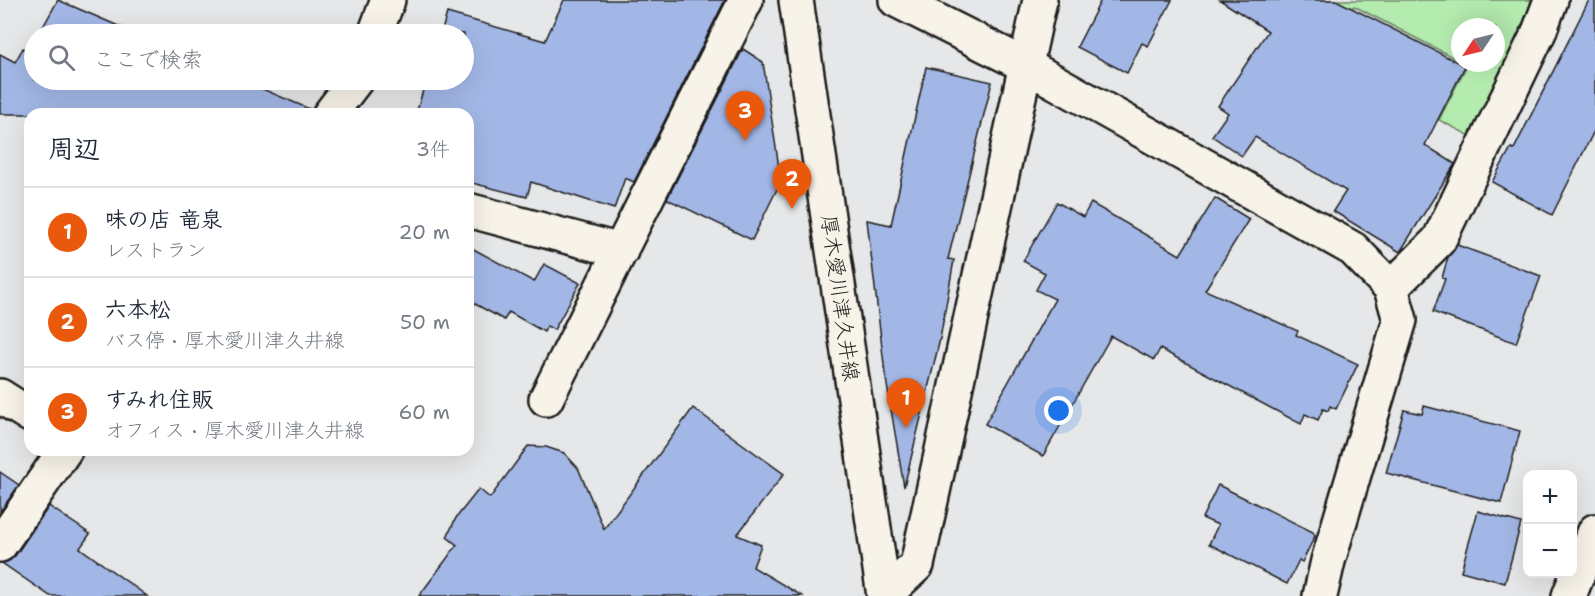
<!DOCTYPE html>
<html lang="ja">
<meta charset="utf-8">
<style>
:root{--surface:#fff;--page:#f6f6f7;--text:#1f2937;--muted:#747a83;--line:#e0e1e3;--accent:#ea580c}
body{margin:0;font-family:"Shantell Sans","Klee One",sans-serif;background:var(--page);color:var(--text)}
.controls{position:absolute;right:18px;bottom:18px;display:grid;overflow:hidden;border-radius:12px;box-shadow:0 6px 24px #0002}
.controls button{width:54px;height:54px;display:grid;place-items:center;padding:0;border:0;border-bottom:2px solid var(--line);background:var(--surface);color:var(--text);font:30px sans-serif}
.compass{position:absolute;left:1451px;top:18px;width:54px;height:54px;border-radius:50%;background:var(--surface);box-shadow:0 6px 24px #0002;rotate:235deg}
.you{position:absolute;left:1059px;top:411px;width:21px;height:21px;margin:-15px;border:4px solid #fff;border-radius:50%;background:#1a73e8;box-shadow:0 0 0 9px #1a73e833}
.badge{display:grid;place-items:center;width:39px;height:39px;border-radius:50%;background:var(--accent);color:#fff;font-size:20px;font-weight:700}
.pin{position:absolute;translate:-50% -50px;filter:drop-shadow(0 2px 3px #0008)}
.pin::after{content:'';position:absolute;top:32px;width:21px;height:18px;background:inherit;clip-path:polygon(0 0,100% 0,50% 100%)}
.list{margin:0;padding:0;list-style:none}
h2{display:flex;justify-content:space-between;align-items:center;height:78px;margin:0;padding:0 24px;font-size:26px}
h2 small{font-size:20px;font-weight:400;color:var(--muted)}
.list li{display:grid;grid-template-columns:39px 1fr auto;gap:18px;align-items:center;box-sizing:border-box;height:90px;padding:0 24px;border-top:2px solid var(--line)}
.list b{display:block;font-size:22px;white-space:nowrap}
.list p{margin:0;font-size:20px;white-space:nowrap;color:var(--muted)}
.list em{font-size:20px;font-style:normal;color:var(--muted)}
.icon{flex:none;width:33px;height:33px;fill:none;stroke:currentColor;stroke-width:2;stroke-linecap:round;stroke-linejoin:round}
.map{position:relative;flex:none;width:1595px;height:596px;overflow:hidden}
.search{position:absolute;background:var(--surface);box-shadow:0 6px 24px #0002;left:24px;top:24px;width:450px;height:66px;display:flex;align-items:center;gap:15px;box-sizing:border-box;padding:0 21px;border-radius:33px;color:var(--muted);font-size:22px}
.panel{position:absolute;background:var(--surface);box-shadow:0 6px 24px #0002;left:24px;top:108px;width:450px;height:348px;border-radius:18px}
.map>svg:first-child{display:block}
.green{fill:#b4ebae;stroke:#688465;stroke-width:1.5}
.building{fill:#a3b7e6;stroke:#1c1c1c;stroke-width:1.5}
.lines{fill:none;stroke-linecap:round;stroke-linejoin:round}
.street-casing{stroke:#1c1c1c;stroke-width:38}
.secondary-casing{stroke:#1c1c1c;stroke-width:38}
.primary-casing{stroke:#1c1c1c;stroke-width:38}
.street{stroke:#f7f3e8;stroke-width:33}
.secondary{stroke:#f7f3e8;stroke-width:33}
.primary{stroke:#f7f3e8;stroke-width:33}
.labels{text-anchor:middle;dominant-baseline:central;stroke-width:5;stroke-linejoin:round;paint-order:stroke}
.street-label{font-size:21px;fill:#1c1c1c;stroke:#f7f3e8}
</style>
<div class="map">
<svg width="1595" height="596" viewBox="0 0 1595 596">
<rect width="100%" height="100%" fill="#e6e7e8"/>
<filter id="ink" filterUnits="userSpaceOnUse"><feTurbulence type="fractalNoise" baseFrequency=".0167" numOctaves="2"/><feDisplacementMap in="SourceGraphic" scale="12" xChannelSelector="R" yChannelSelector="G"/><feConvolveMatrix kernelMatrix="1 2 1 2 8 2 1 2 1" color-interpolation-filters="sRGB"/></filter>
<g filter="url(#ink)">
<!-- green -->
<polygon class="green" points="1294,0 1545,0 1478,140 1439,120 1467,65 1464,63 1496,63 1496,27 1460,27 1460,61 1354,6 1336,24"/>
<!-- building -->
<g class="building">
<polygon points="58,0 137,34 39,34"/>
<polygon points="564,0 725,0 634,182 625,178 614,209 531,182 527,197 468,182 468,114 416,114 426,80 464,80 464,34 441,34 447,13 545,41"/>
<polygon points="1101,0 1172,0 1148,46 1142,43 1127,73 1077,47"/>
<polygon points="1220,0 1336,0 1465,66 1425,145 1455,164 1400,252 1333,211 1346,191 1255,137 1242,156 1212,136 1228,113 1218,106 1268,31"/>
<polygon points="1589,0 1595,0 1595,129 1552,215 1492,182 1511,148 1514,149"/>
<polygon points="34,42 34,80 241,80 312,110 312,114 0,114 0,54 15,62 23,48 29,52"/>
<polygon points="743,49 763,62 781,181 752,240 667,199"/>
<polygon points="926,67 992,82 948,259 954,260 940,339 904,487 885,373 867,220 891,225"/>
<polygon points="1215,198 1249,219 1205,290 1298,331 1296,335 1358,364 1336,409 1330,406 1328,411 1323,409 1318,420 1305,414 1301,424 1160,349 1154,360 1111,336 1043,456 985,424 1055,299 1036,290 1045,273 1023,261 1057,202 1083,217 1091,203 1180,255"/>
<polygon points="1457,245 1541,276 1516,343 1433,312 1445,279 1442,278 1448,257"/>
<polygon points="468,246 534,282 544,264 580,283 554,330 547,326 544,332 509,312 504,320 468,300"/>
<polygon points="1424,406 1520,431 1501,503 1386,473 1404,410 1422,414"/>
<polygon points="693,408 784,474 737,535 761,545 753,567 802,596 419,596 457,545 447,537 456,518 479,489 490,498 528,446 546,447 564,453 578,468 604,529"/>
<polygon points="0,472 19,485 0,512"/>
<polygon points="1218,485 1313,532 1315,536 1302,562 1299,560 1287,584 1209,544 1218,525 1202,518"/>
<polygon points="49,506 90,534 80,548 147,596 50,596 2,563 15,556"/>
<polygon points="1478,511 1521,523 1505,583 1461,571"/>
</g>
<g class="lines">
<defs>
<g id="street">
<polyline points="896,0 1025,65 1353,249 1391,288 1400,320 1328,561 1320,596"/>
<polyline points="375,34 388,0"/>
<polyline points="330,114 356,80"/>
<polyline points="468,210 621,251"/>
<polyline points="1391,288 1439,240 1539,32 1551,0"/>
<polyline points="0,396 30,415"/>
<polyline points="546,399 746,0"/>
<polyline points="0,545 65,450"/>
<polyline points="884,596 917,565 1040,0"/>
</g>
<polyline id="secondary" points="1569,596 1595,531"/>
<polyline id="primary" points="796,0 884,596"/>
</defs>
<!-- street casing -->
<use href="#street" class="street-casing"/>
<!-- secondary casing -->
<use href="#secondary" class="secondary-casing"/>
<!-- primary casing -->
<use href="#primary" class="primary-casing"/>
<!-- street -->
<use href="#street" class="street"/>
<!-- secondary -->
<use href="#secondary" class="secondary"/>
<!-- primary -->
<use href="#primary" class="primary"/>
</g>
</g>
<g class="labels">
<!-- street labels -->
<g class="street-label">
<text transform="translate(840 298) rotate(82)">厚木愛川津久井線</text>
</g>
</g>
</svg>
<div class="controls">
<button>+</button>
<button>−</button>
</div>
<svg class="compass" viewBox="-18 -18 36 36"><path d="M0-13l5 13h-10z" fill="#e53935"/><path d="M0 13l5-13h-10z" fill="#747a83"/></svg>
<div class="you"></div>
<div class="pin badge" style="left:906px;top:428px">1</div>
<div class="pin badge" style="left:792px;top:209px">2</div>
<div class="pin badge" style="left:745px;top:141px">3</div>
<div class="search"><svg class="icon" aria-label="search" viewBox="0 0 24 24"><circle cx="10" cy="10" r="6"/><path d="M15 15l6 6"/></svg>ここで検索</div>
<section class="panel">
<h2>周辺<small>3件</small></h2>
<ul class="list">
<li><span class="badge">1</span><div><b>味の店 竜泉</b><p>レストラン</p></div><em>20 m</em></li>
<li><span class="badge">2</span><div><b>六本松</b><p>バス停 · 厚木愛川津久井線</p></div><em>50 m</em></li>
<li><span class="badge">3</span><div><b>すみれ住販</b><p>オフィス · 厚木愛川津久井線</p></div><em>60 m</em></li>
</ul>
</section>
</div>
